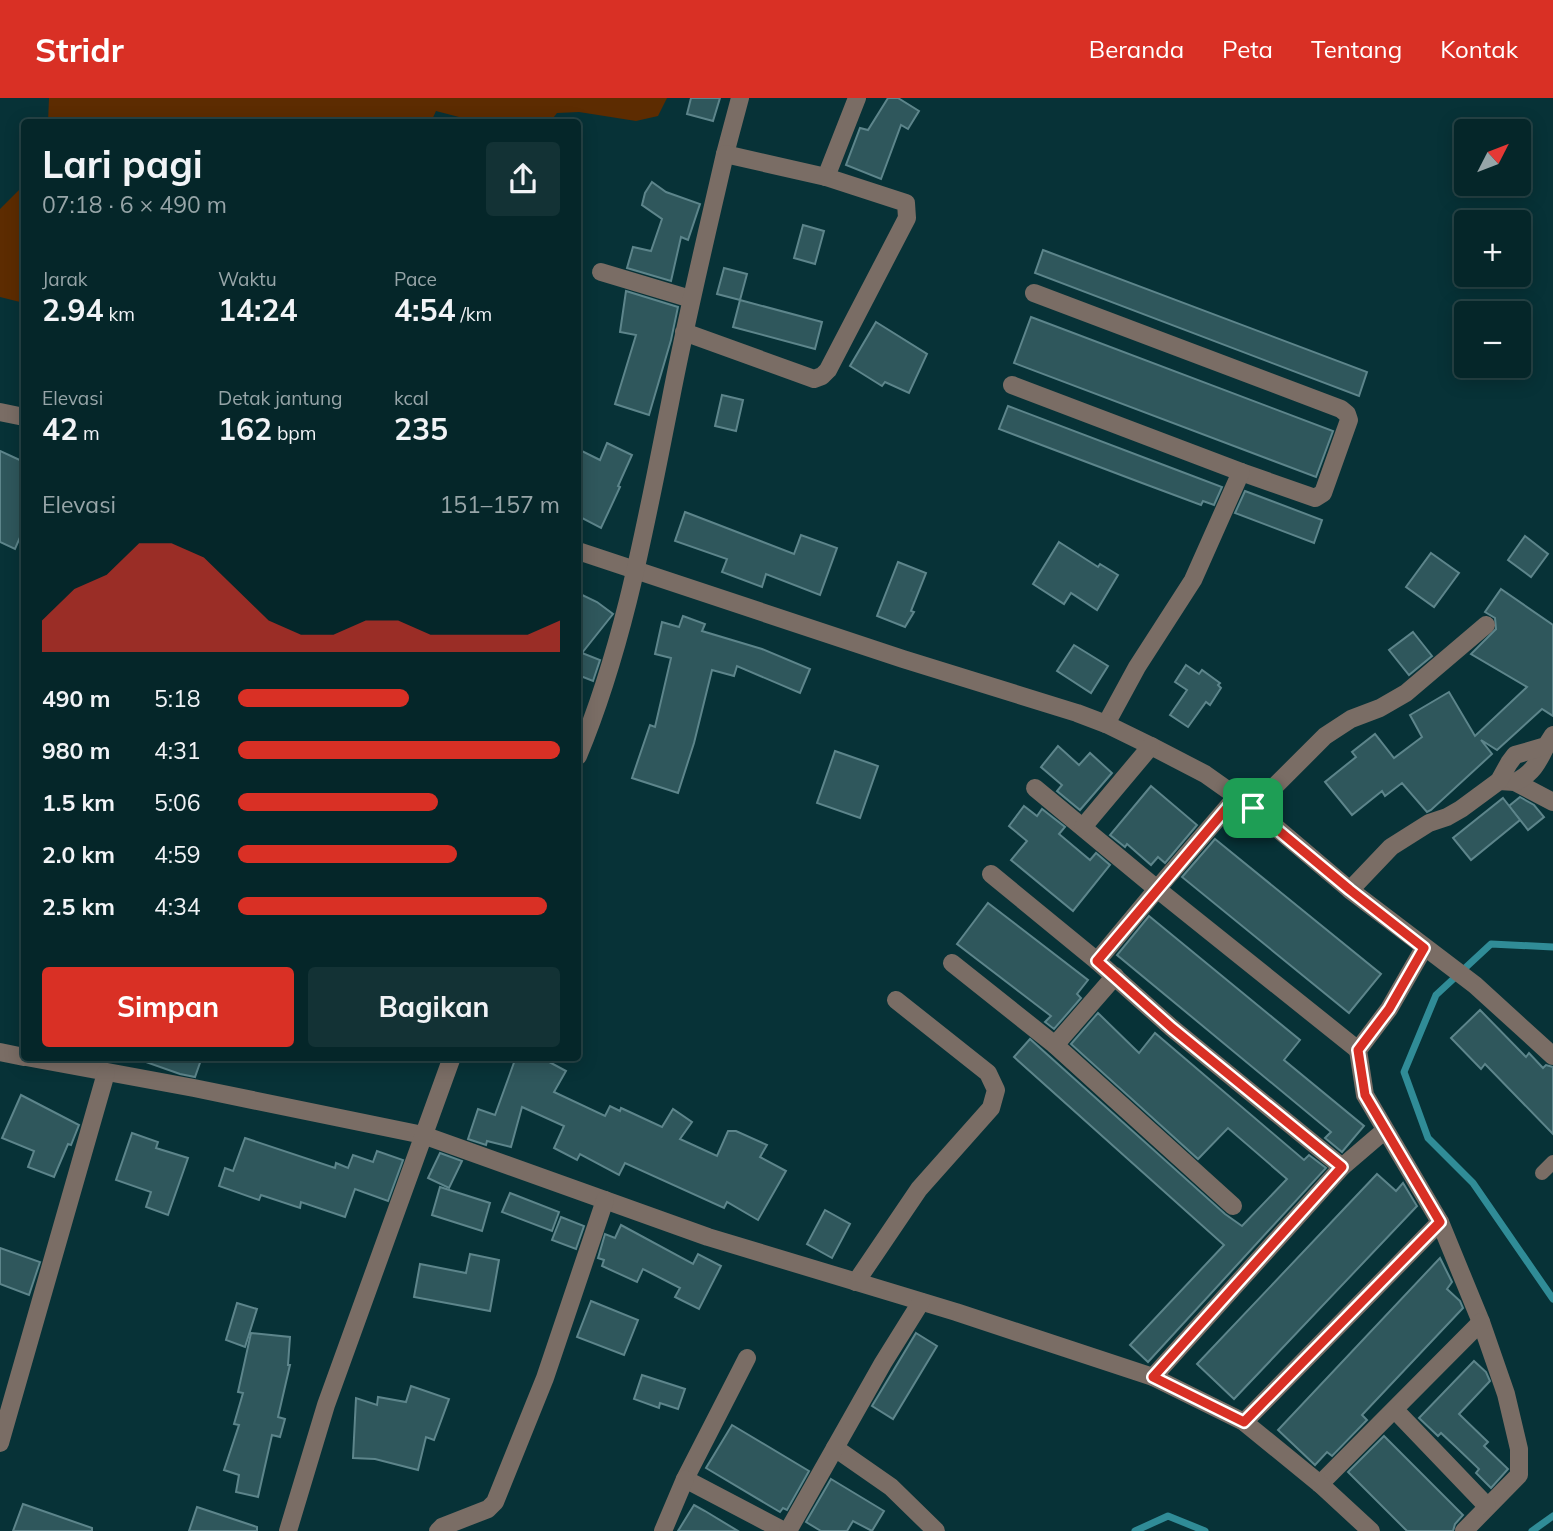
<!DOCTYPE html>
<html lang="id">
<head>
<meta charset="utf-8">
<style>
	:root { --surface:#052629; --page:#133235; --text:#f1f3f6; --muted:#97a5a8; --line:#264346; --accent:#d93025 }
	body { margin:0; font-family:Mulish,sans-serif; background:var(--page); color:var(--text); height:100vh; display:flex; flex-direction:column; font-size:26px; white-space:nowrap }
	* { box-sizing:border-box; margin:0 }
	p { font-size:23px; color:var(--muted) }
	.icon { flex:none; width:38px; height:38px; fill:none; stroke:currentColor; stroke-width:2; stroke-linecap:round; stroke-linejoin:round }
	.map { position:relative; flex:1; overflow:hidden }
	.drawer { position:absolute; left:21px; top:21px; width:560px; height:942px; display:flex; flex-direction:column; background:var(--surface); border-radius:7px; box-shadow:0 4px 18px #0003,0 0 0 2px var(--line) }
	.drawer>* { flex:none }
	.needle { width:46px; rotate:48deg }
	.tools { position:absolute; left:1454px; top:21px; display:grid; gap:14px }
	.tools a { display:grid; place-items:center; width:77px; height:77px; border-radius:7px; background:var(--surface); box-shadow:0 4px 18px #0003,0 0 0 2px var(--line); font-size:35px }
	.pin { position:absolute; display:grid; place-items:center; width:60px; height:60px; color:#fff; margin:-30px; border-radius:14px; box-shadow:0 4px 10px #0006 }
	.round { display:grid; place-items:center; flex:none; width:74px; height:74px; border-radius:7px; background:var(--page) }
	.summary { display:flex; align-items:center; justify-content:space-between; height:119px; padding:0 21px }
	h1 { font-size:38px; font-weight:700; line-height:52px }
	.metrics { display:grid; grid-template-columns:repeat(3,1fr); gap:10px; height:119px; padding:7px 21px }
	.metrics div { display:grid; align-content:center }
	.metrics b { font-size:30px; font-weight:700 }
	.metrics small { font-size:19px; font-weight:400 }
	.metrics p { font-size:19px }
	.chart { height:196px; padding:14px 21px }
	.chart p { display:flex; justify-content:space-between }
	.chart svg { width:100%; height:126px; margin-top:7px; fill:var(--accent); opacity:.7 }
	.action { display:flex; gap:14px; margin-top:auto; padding:14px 21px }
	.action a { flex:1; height:80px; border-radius:7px; background:var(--accent); color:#fff; font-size:28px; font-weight:700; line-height:80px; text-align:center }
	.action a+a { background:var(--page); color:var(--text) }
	ul { padding:0 21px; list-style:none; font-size:23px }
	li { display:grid; grid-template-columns:112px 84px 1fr; align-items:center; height:52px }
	li i { height:18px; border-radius:9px; background:var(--accent) }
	header { display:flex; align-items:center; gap:42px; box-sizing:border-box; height:98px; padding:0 35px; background:var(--accent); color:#fff }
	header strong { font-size:33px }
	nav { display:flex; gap:38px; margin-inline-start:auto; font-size:24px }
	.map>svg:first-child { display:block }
	.green { fill:#5d2c01 }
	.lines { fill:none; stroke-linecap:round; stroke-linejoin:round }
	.stream { stroke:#308c97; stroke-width:7 }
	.building { fill:#2f575c; stroke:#5d858b; stroke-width:2 }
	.service { stroke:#7a6d65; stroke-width:14 }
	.minor { stroke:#7a6d65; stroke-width:18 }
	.route-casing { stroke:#fff; stroke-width:14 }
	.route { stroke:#d93025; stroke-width:9 }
</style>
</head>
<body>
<header>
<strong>Stridr</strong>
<nav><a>Beranda</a><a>Peta</a><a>Tentang</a><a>Kontak</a></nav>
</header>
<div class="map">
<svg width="1553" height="1433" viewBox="0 0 1553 1433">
	<rect width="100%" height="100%" fill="#073237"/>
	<!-- green -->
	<g class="green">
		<path d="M 49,0 L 667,0 L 658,18 L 636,23 L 579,14 L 557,15 L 550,24 L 478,24 L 436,13 L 431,24 L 48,24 Z"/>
		<path d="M 24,87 L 24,205 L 0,199 L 0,111 Z"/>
	</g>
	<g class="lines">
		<!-- stream -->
		<g class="stream">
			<path d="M 1553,849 L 1491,846 L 1436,897 L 1404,974 L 1428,1040 L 1473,1085 L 1553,1201"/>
			<path d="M 1135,1433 L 1168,1418 L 1205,1433"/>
			<path d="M 1532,1433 L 1553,1418"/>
		</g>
	</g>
	<!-- building -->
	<g class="building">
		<path d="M 691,0 L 720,0 L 713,23 L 687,16 Z"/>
		<path d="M 888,0 L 898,0 L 919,13 L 908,31 L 901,27 L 881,81 L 846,67 L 860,30 L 868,32 Z"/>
		<path d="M 652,84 L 666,94 L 700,106 L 688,142 L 681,139 L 671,183 L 627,170 L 633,149 L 651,153 L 662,121 L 642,107 L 645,95 Z"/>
		<path d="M 803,127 L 824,133 L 815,166 L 794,160 Z"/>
		<path d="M 1043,152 L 1367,274 L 1359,298 L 1035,175 Z"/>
		<path d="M 724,170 L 747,176 L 740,202 L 717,196 Z"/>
		<path d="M 626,193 L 678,209 L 671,242 L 649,317 L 615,306 L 636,237 L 620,234 Z"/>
		<path d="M 740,202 L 822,224 L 815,251 L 733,229 Z"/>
		<path d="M 1031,219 L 1333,333 L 1316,379 L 1014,265 Z"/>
		<path d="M 876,224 L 927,256 L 909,295 L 885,284 L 882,288 L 850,268 Z"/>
		<path d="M 722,297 L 743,302 L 736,333 L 715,328 Z"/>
		<path d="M 1008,308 L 1169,369 L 1222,389 L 1214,407 L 1203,403 L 1201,407 L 1142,385 L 999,331 Z"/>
		<path d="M 607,345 L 632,357 L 618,388 L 620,389 L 601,430 L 578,418 L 578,351 L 600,362 Z"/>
		<path d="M 0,353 L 24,364 L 24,430 L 15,451 L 0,444 Z"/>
		<path d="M 1245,393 L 1322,422 L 1314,445 L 1235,415 Z"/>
		<path d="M 685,414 L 794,456 L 801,437 L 837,450 L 820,497 L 766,476 L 762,489 L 722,474 L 727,461 L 675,443 Z"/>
		<path d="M 1525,438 L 1548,456 L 1531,479 L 1508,462 Z"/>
		<path d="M 1059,444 L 1098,469 L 1100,466 L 1118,477 L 1097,512 L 1071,495 L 1064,506 L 1033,486 Z"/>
		<path d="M 1431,455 L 1459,475 L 1434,509 L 1406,489 Z"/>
		<path d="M 898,464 L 926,475 L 911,513 L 914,514 L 905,529 L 877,518 Z"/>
		<path d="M 1501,491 L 1553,527 L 1553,618 L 1542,611 L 1497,652 L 1481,642 L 1492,656 L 1431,712 L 1427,714 L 1402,685 L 1385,698 L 1382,693 L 1352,717 L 1325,684 L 1356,659 L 1352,654 L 1375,636 L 1394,660 L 1422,639 L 1410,617 L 1449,594 L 1475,638 L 1527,589 L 1471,556 L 1496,531 L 1495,520 L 1485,514 Z"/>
		<path d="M 578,495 L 597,504 L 613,516 L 582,555 L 600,562 L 593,583 L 578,577 Z"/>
		<path d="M 683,518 L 705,526 L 702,533 L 762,551 L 810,571 L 800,595 L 737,568 L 734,578 L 712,572 L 694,645 L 678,695 L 632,680 L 650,627 L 655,629 L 671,560 L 655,556 L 662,524 L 679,529 Z"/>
		<path d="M 1413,534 L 1432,558 L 1409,577 L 1389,552 Z"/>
		<path d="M 1074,547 L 1108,568 L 1091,595 L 1057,573 Z"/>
		<path d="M 1186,567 L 1199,576 L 1202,572 L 1220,585 L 1218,587 L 1221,590 L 1210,607 L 1206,604 L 1188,629 L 1170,617 L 1187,592 L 1175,584 Z"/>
		<path d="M 1058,648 L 1079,667 L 1090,655 L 1112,675 L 1080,712 L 1057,693 L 1062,687 L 1041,669 Z"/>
		<path d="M 835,653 L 878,668 L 860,720 L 817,705 Z"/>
		<path d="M 1151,688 L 1197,727 L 1165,765 L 1158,759 L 1151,767 L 1127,746 L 1125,749 L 1110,737 Z"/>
		<path d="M 1520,699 L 1534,707 L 1544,719 L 1528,732 L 1509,708 Z"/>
		<path d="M 1503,700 L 1520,722 L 1471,762 L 1453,740 Z"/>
		<path d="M 1024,708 L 1037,718 L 1042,711 L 1065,729 L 1059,736 L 1090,762 L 1096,755 L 1110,767 L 1073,813 L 1011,762 L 1027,743 L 1009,728 Z"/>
		<path d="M 1215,741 L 1381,876 L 1349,915 L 1182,779 Z"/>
		<path d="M 988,805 L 1088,882 L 1077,896 L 1081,900 L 1054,931 L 1045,924 L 1051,918 L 957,846 Z"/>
		<path d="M 1149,818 L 1300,942 L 1284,962 L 1364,1028 L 1342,1054 L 1325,1040 L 1331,1034 L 1117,857 Z"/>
		<path d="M 1480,912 L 1526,959 L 1529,955 L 1543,970 L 1546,967 L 1553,969 L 1553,1036 L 1485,966 L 1481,971 L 1451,940 Z"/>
		<path d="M 1098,915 L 1139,955 L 1155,935 L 1304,1062 L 1309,1057 L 1326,1070 L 1148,1264 L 1130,1247 L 1224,1147 L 1014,959 L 1030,941 L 1225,1116 L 1242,1128 L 1287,1081 L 1228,1030 L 1198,1061 L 1071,946 Z"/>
		<path d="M 141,959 L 202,959 L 195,979 L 180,976 L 140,962 Z"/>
		<path d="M 516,959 L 540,959 L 566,973 L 554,994 L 605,1018 L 610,1008 L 620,1013 L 621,1010 L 662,1029 L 673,1011 L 692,1024 L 680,1041 L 717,1058 L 728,1033 L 736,1033 L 767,1047 L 760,1059 L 786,1073 L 758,1122 L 727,1104 L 724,1110 L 625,1065 L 619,1077 L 580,1056 L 577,1062 L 554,1050 L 564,1028 L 522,1009 L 511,1049 L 487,1043 L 486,1047 L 468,1041 L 478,1011 L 495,1017 Z"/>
		<path d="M 21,997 L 79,1027 L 71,1047 L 68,1046 L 54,1079 L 28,1069 L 34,1053 L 2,1040 Z"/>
		<path d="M 132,1035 L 158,1044 L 156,1050 L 188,1060 L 168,1117 L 146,1109 L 151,1094 L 116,1082 Z"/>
		<path d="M 245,1040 L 335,1070 L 336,1065 L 348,1070 L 353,1057 L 373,1064 L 377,1053 L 403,1062 L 388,1103 L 355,1091 L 345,1119 L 301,1104 L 300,1110 L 261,1097 L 259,1102 L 219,1088 L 225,1070 L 233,1073 Z"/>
		<path d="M 440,1055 L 462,1063 L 449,1090 L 428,1080 Z"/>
		<path d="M 1377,1076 L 1396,1093 L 1403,1085 L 1417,1108 L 1234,1301 L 1197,1266 Z"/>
		<path d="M 440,1089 L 490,1105 L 482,1133 L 432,1117 Z"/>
		<path d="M 510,1095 L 559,1114 L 552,1133 L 502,1114 Z"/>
		<path d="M 825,1112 L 850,1126 L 832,1160 L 807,1146 Z"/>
		<path d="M 561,1119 L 584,1128 L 576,1151 L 552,1142 Z"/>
		<path d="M 621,1127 L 693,1166 L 698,1156 L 721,1168 L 699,1211 L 675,1199 L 680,1190 L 643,1171 L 637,1184 L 602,1168 L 604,1162 L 598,1160 L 605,1136 L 615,1140 Z"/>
		<path d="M 0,1150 L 40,1164 L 29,1197 L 0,1186 Z"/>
		<path d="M 470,1156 L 499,1162 L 490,1213 L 414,1199 L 420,1166 L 466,1175 Z"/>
		<path d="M 1440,1160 L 1452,1184 L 1447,1191 L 1460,1203 L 1463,1210 L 1362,1317 L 1367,1322 L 1332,1358 L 1327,1354 L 1315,1367 L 1278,1332 Z"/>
		<path d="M 591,1203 L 638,1222 L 624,1257 L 577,1239 Z"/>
		<path d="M 237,1205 L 257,1211 L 245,1249 L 226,1242 Z"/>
		<path d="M 251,1235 L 290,1239 L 288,1267 L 290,1267 L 278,1319 L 285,1321 L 280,1339 L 272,1337 L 258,1399 L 236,1394 L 239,1377 L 224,1372 L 239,1327 L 234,1326 L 243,1295 L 238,1294 Z"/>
		<path d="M 916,1235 L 937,1248 L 893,1321 L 872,1308 Z"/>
		<path d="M 1474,1263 L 1486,1274 L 1490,1283 L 1459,1316 L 1488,1344 L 1484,1348 L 1508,1371 L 1491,1390 L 1476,1375 L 1479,1371 L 1456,1349 L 1441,1335 L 1438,1338 L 1419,1320 Z"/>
		<path d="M 642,1277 L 685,1291 L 678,1311 L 660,1305 L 659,1310 L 634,1301 Z"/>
		<path d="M 411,1288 L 449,1301 L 434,1342 L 426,1339 L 418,1372 L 375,1361 L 353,1360 L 356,1300 L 377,1307 L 378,1299 L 406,1304 Z"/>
		<path d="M 732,1327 L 809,1373 L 787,1412 L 783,1410 L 780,1414 L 706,1370 Z"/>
		<path d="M 1384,1338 L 1463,1417 L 1455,1426 L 1453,1433 L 1407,1433 L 1348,1374 Z"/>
		<path d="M 831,1381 L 884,1413 L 872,1433 L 853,1423 L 847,1433 L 821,1433 L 806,1424 Z"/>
		<path d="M 23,1406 L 92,1430 L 92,1433 L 13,1433 Z"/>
		<path d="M 694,1407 L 705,1413 L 738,1433 L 678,1433 Z"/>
		<path d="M 197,1409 L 257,1429 L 257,1433 L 189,1433 Z"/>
	</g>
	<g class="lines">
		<!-- service -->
		<path class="service" d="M 1542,1075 L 1553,1064"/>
		<!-- minor -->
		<g class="minor">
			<path d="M 725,56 L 740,0"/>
			<path d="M 826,79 L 857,0"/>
			<path d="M 601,174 L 691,201"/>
			<path d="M 1034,195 L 1341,311 L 1347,316 L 1349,322 L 1323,395 L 1315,400 L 1241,374"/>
			<path d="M 1012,287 L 1241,374 L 1193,482 L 1137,569 L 1106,626"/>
			<path d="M 0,314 L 24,319"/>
			<path d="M 578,453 L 903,561 L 1077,615 L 1106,626 L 1151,648 L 1205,676 L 1253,710 L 1350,792 L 1475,887 L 1553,958"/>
			<path d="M 578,658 C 625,545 646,424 670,305 C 686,221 706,139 725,56 L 826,79 L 906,105 L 907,120 L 828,272 L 822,278 L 814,281 L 684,234"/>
			<path d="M 1499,683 L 1515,684 L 1553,704"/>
			<path d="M 1515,684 C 1532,676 1538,665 1546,648"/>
			<path d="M 1035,690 L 1157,791 L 1237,698"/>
			<path d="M 1253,710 L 1325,638 L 1351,621 L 1380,610 L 1406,595 L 1486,527"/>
			<path d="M 1083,729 L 1151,648"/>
			<path d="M 991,776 L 1097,863"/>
			<path d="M 1350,792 L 1391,749 L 1429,725 L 1447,719 L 1461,711 L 1499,683 L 1509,665 L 1515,657 L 1546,648 L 1553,637"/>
			<path d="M 1424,850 L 1389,911 L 1358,952 L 1365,997 L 1440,1124 L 1481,1224 L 1506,1296 L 1519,1351 L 1519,1377 L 1464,1433"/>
			<path d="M 952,865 L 1055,947"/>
			<path d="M 1115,878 L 1055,947 L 1233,1108"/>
			<path d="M 0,954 L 24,959"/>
			<path d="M 26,959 L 194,990 L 423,1037 L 708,1139 L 956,1214 L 1153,1279"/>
			<path d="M 1342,1069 L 1172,930 L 1097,863 L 1157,791 L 1358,952"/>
			<path d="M 856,1184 L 919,1091 L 991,1010 L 996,992 L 988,975 L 896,902"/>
			<path d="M 747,1260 L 685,1381 L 784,1433"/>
			<path d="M 1395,1312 L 1487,1408"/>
			<path d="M 1244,1324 L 1440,1124"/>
			<path d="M 0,1345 L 106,975"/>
			<path d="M 835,1350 L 891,1389 L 936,1433"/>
			<path d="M 1320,1386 L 1481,1224"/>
			<path d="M 288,1433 L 326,1307 L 452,959"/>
			<path d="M 438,1433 L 442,1429 L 488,1411 L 495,1404 L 545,1280 L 605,1102"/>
			<path d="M 663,1433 L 685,1381"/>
			<path d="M 788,1433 L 883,1265 L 921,1204"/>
			<path d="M 1371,1433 L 1320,1386 L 1244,1324 L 1153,1279 L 1342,1069 L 1384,1033"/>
		</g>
	</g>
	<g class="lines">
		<defs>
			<path id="route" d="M 1237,698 L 1350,792 L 1424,850 L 1389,911 L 1358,952 L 1365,997 L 1440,1124 L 1244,1324 L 1153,1279 L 1342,1069 L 1172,930 L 1097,863 Z"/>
		</defs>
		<!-- route casing -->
		<use href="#route" class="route-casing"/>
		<!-- route -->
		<use href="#route" class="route"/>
	</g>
</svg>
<div class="tools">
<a><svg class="needle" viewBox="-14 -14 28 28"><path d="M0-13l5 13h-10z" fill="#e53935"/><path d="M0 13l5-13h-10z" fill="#97a5a8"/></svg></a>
<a>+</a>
<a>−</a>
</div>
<div class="pin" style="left:1253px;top:710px;background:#1e9e55"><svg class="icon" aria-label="arrive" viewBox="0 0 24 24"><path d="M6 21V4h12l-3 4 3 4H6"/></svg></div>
<section class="drawer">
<div class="summary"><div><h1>Lari pagi</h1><p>07:18 · 6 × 490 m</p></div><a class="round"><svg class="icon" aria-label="share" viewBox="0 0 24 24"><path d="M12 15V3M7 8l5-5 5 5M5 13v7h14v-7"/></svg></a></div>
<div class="metrics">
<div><p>Jarak</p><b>2.94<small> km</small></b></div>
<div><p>Waktu</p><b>14:24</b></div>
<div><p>Pace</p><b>4:54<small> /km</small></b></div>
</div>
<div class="metrics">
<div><p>Elevasi</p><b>42<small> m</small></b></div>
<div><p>Detak jantung</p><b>162<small> bpm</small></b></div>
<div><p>kcal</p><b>235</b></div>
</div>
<div class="chart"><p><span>Elevasi</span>151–157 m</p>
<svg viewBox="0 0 160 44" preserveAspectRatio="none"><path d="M0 44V33L10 22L20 17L30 6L40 6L50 11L60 22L70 33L80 38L90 38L100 33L110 33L120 38L130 38L140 38L150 38L160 33V44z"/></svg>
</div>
<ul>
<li><b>490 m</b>5:18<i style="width:53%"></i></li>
<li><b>980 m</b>4:31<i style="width:100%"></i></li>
<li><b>1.5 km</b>5:06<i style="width:62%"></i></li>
<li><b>2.0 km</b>4:59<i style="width:68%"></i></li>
<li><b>2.5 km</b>4:34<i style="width:96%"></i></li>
</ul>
<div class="action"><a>Simpan</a><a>Bagikan</a></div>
</section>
</div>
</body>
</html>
